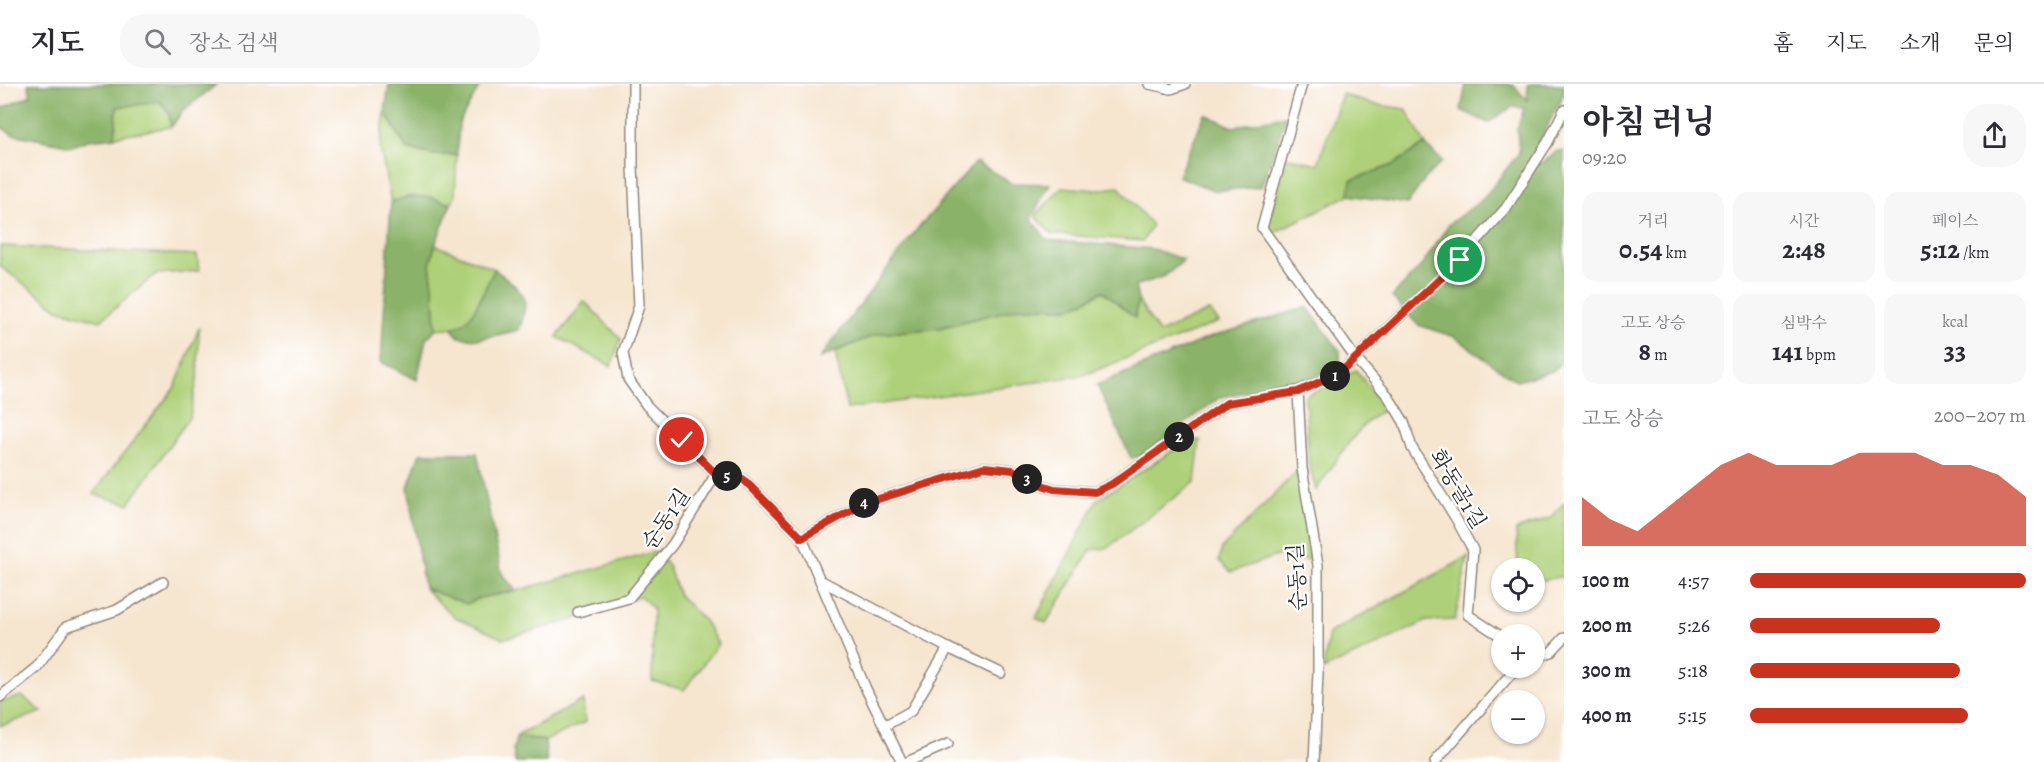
<!DOCTYPE html>
<html lang="ko">
<head>
<meta charset="utf-8">
<style>
	:root { --surface:#fff; --page:#f7f7f7; --text:#2b2b33; --muted:#7c7c81; --line:#e1e1e2; --accent:#c8321e }
	body { margin:0; font-family:Alegreya,"Noto Serif KR",serif; background:var(--page); color:var(--text); height:100vh; display:flex; flex-direction:column; font-size:22px; white-space:nowrap }
	* { box-sizing:border-box; margin:0 }
	p { font-size:20px; color:var(--muted) }
	.icon { flex:none; width:33px; height:33px; fill:none; stroke:currentColor; stroke-width:2; stroke-linecap:round; stroke-linejoin:round }
	.map { position:relative; flex:1; overflow:hidden }
	.sheet { display:flex; flex-direction:column; background:var(--surface); width:480px }
	.sheet>* { flex:none }
	.fabs { position:absolute; left:1491px; top:474px; display:grid; gap:12px }
	.fabs a { display:grid; place-items:center; width:54px; height:54px; border-radius:50%; background:var(--surface); box-shadow:0 2px 4px #0004; font-size:30px }
	.pin { position:absolute; display:grid; place-items:center; width:51px; height:51px; color:#fff; margin:-26px; border:3px solid #fff; border-radius:50%; box-shadow:0 2px 6px #0007 }
	.km { position:absolute; width:30px; height:30px; margin:-15px; border-radius:50%; background:#222; color:#fff; font-size:16px; line-height:30px; text-align:center }
	.round { display:grid; place-items:center; flex:none; width:63px; height:63px; border-radius:24px; background:var(--page) }
	.summary { display:flex; align-items:center; justify-content:space-between; height:102px; padding:0 18px }
	h1 { font-size:33px; font-weight:700; line-height:45px }
	.figures { display:grid; grid-template-columns:repeat(3,1fr); gap:9px; height:102px; padding:6px 18px }
	.figures div { display:grid; align-content:center; border-radius:15px; background:var(--page); text-align:center }
	.figures b { font-size:26px; font-weight:700 }
	.figures small { font-size:16px; font-weight:400 }
	.figures p { font-size:16px }
	.chart { height:168px; padding:12px 18px }
	.chart p { display:flex; justify-content:space-between }
	.chart svg { width:100%; height:108px; margin-top:6px; fill:var(--accent); opacity:.7 }
	ul { padding:0 18px; list-style:none; font-size:20px }
	li { display:grid; grid-template-columns:96px 72px 1fr; align-items:center; height:45px }
	li i { height:15px; border-radius:8px; background:var(--accent) }
	header { display:flex; align-items:center; gap:36px; box-sizing:border-box; height:84px; padding:0 30px; background:var(--surface); border-bottom:2px solid var(--line) }
	header strong { font-size:28px }
	nav { display:flex; gap:33px; margin-inline-start:auto; font-size:21px }
	.search { width:420px; height:54px; background:var(--page); display:flex; align-items:center; gap:15px; box-sizing:border-box; padding:0 21px; border-radius:24px; color:var(--muted); font-size:22px }
	main { display:flex; flex:1; min-height:0 }
	.map>svg:first-child { display:block }
	.green { fill:#aed078; stroke:#6c7e52; stroke-width:1.5 }
	.forest { fill:#8ab268; stroke:#5a6e4a; stroke-width:1.5 }
	.lines { fill:none; stroke-linecap:round; stroke-linejoin:round }
	.street-casing { stroke:#90887d; stroke-width:12 }
	.street { stroke:#fff; stroke-width:9 }
	.route-casing { stroke:#fff; stroke-width:12 }
	.route { stroke:#c8321e; stroke-width:8 }
	.labels { text-anchor:middle; dominant-baseline:central; stroke-width:4.5; stroke-linejoin:round; paint-order:stroke }
	.street-label { font-size:21px; fill:#2b2b2b; stroke:#fff }
</style>
</head>
<body>
<header>
<strong>지도</strong>
<div class="search"><svg class="icon" aria-label="search" viewBox="0 0 24 24"><circle cx="10" cy="10" r="6"/><path d="M15 15l6 6"/></svg>장소 검색</div>
<nav><a>홈</a><a>지도</a><a>소개</a><a>문의</a></nav>
</header>
<main>
<div class="map">
<svg width="1564" height="678" viewBox="0 0 1564 678">
	<rect width="100%" height="100%" fill="#fff"/>
	<filter id="ink" filterUnits="userSpaceOnUse"><feTurbulence type="fractalNoise" baseFrequency=".0167" numOctaves="2"/><feDisplacementMap in="SourceGraphic" scale="12" xChannelSelector="R" yChannelSelector="G"/><feConvolveMatrix kernelMatrix="1 2 1 2 8 2 1 2 1" color-interpolation-filters="sRGB"/></filter>
	<filter id="wash" filterUnits="userSpaceOnUse"><feTurbulence type="fractalNoise" baseFrequency=".008" numOctaves="4" result="noise"/><feDisplacementMap in="SourceGraphic" scale="24" xChannelSelector="R" yChannelSelector="G"/><feGaussianBlur stdDeviation="1.35" result="paint"/><feColorMatrix in="noise" values="0 0 0 0 0 0 0 0 0 0 0 0 0 0 0 0 0 1.4 0 .05"/><feComposite in="paint" operator="in"/></filter>
	<g filter="url(#wash)">
		<rect width="100%" height="100%" fill="#f6e5cf"/>
		<!-- green -->
		<g class="green">
			<path d="M 1342,10 L 1371,20 L 1406,25 L 1425,60 L 1393,81 L 1351,96 L 1349,111 L 1273,149 L 1267,144 L 1287,73 L 1318,80 Z"/>
			<path d="M 162,18 L 169,30 L 171,43 L 115,52 L 117,23 Z"/>
			<path d="M 385,28 L 407,65 L 434,71 L 457,71 L 455,111 L 451,120 C 429,113 413,111 391,118 L 380,64 Z"/>
			<path d="M 1062,103 L 1096,106 L 1119,103 L 1152,141 L 1143,157 L 1052,150 L 1035,132 Z"/>
			<path d="M 435,161 L 495,185 L 470,234 L 459,243 L 436,245 L 434,210 L 430,180 Z"/>
			<path d="M 0,162 L 197,171 L 199,187 L 156,190 L 100,237 L 58,225 L 0,182 Z"/>
			<path d="M 1103,207 L 1135,233 L 1138,216 L 1159,249 L 1209,227 L 1219,238 L 1084,291 L 847,325 L 835,268 L 877,250 L 939,244 L 1022,223 L 1071,224 Z"/>
			<path d="M 584,217 L 621,255 L 611,282 L 557,253 Z"/>
			<path d="M 199,244 L 198,292 L 190,332 L 129,420 L 93,410 L 175,303 Z"/>
			<path d="M 1356,286 L 1386,325 C 1358,337 1334,382 1316,406 L 1309,381 L 1305,312 Z"/>
			<path d="M 1200,356 L 1195,398 L 1107,464 L 1091,466 L 1046,539 L 1036,534 L 1097,416 L 1186,358 Z"/>
			<path d="M 1297,387 L 1310,476 L 1279,471 L 1231,488 L 1219,477 L 1222,464 Z"/>
			<path d="M 1564,419 L 1564,492 L 1535,498 L 1534,484 L 1518,484 L 1516,446 L 1550,434 Z"/>
			<path d="M 655,468 L 668,481 L 678,510 L 705,538 L 718,560 L 684,606 L 652,597 L 653,524 L 640,512 L 572,536 L 503,555 L 453,532 L 424,504 L 467,520 L 479,514 L 516,507 Z"/>
			<path d="M 1468,473 L 1455,536 L 1427,537 L 1323,586 L 1329,549 Z"/>
			<path d="M 22,612 L 42,628 L 0,642 L 0,618 Z"/>
			<path d="M 583,616 L 585,638 L 545,657 L 517,652 Z"/>
		</g>
		<!-- forest -->
		<g class="forest">
			<path d="M 28,0 L 217,0 L 183,27 L 171,43 L 169,30 L 161,18 L 117,23 L 115,53 L 88,56 L 72,62 L 12,50 L 0,42 L 0,25 L 31,11 Z"/>
			<path d="M 389,0 L 481,0 L 459,39 L 457,71 L 434,71 L 407,65 L 385,28 Z"/>
			<path d="M 1466,0 L 1512,0 L 1527,16 L 1528,0 L 1564,0 L 1564,9 L 1531,74 L 1541,80 L 1557,67 L 1564,67 L 1564,274 L 1553,287 L 1517,297 L 1494,282 L 1455,253 L 1418,241 L 1392,213 L 1423,180 L 1449,140 L 1483,115 L 1519,69 L 1517,45 L 1524,24 L 1512,23 L 1488,39 L 1461,26 Z"/>
			<path d="M 1205,30 L 1233,43 L 1287,31 L 1261,103 L 1215,107 L 1178,92 Z"/>
			<path d="M 1425,60 L 1442,77 L 1425,95 L 1407,120 L 1349,111 L 1351,96 L 1393,81 Z"/>
			<path d="M 976,78 L 1011,99 L 1050,100 L 1031,134 L 1047,156 L 1153,165 L 1184,176 L 1165,192 L 1135,202 L 1138,216 L 1135,234 L 1103,207 L 1071,224 L 1022,223 L 939,244 L 877,250 L 820,274 L 914,149 Z"/>
			<path d="M 407,113 L 430,113 L 451,120 L 435,161 L 430,180 L 434,210 L 436,245 L 426,255 L 417,296 L 381,278 L 391,118 Z"/>
			<path d="M 495,185 C 521,208 533,209 519,246 L 479,255 L 459,253 L 451,244 C 475,242 483,204 495,185 Z"/>
			<path d="M 1307,223 L 1340,267 L 1340,280 L 1315,293 L 1221,313 L 1141,372 L 1131,374 L 1097,301 L 1208,254 Z"/>
			<path d="M 420,369 L 477,369 L 502,490 L 516,507 L 479,514 L 467,520 L 424,504 L 408,403 Z"/>
			<path d="M 517,652 L 545,657 L 547,678 L 515,678 L 513,665 Z"/>
		</g>
	</g>
	<g filter="url(#ink)">
		<g class="lines">
			<defs>
				<g id="street">
					<path d="M 633,0 L 633,82 L 639,222 L 623,269 L 628,295 L 647,322 L 716,390"/>
					<path d="M 1149,0 L 1171,5 L 1185,0"/>
					<path d="M 1302,0 L 1262,144 L 1356,275 L 1388,312 L 1404,338 L 1412,364 L 1455,433 L 1473,466 L 1468,531 L 1502,553"/>
					<path d="M 1298,307 L 1302,384 L 1318,481 L 1318,589 L 1314,678"/>
					<path d="M 802,454 L 865,419 L 984,383 L 1013,386 L 1030,397 L 1054,405 L 1095,408 L 1112,400 L 1227,319 L 1298,307 L 1340,289 L 1460,176 L 1506,124 L 1548,58 L 1564,26"/>
					<path d="M 820,496 L 948,564 L 1001,589"/>
					<path d="M 578,528 L 629,514 L 673,460 L 716,390 L 743,395 L 802,454 L 866,605 L 902,678"/>
					<path d="M 1534,575 L 1551,568 L 1564,554"/>
					<path d="M 0,613 L 37,583 L 66,543 L 117,526 L 163,498"/>
					<path d="M 884,642 L 911,627 L 948,564"/>
					<path d="M 907,678 L 948,660"/>
					<path d="M 1435,678 L 1516,584"/>
				</g>
			</defs>
			<!-- street casing -->
			<use href="#street" class="street-casing"/>
			<!-- street -->
			<use href="#street" class="street"/>
		</g>
	</g>
	<g class="lines" filter="url(#ink)">
		<defs>
			<path id="route" d="M 682,356 L 716,390 L 743,395 L 802,454 L 865,419 L 984,383 L 1013,386 L 1030,397 L 1054,405 L 1095,408 L 1112,400 L 1227,319 L 1298,308 L 1340,289 L 1460,176"/>
		</defs>
		<!-- route casing -->
		<use href="#route" class="route-casing"/>
		<!-- route -->
		<use href="#route" class="route"/>
	</g>
	<g class="labels">
		<!-- street labels -->
		<g class="street-label">
			<text transform="translate(1458 405) rotate(59)">화동골1길</text>
			<text transform="translate(666 435) rotate(-56)">순동1길</text>
			<text transform="translate(1297 493) rotate(-93)">순동1길</text>
		</g>
	</g>
</svg>
<div class="fabs">
<a><svg class="icon" aria-label="locate" viewBox="0 0 24 24"><circle cx="12" cy="12" r="6"/><path d="M12 2v4M12 18v4M2 12h4M18 12h4"/></svg></a>
<a>+</a>
<a>−</a>
</div>
<div class="pin" style="left:1460px;top:176px;background:#1e9e55"><svg class="icon" aria-label="arrive" viewBox="0 0 24 24"><path d="M6 21V4h12l-3 4 3 4H6"/></svg></div>
<div class="pin" style="left:682px;top:356px;background:#d93025"><svg class="icon" aria-label="check" viewBox="0 0 24 24"><path d="M5 12l5 5 9-10"/></svg></div>
<b class="km" style="left:1335px;top:292px">1</b>
<b class="km" style="left:1179px;top:353px">2</b>
<b class="km" style="left:1027px;top:395px">3</b>
<b class="km" style="left:864px;top:419px">4</b>
<b class="km" style="left:727px;top:392px">5</b>
</div>
<section class="sheet">
<div class="summary"><div><h1>아침 러닝</h1><p>09:20</p></div><a class="round"><svg class="icon" aria-label="share" viewBox="0 0 24 24"><path d="M12 15V3M7 8l5-5 5 5M5 13v7h14v-7"/></svg></a></div>
<div class="figures">
<div><p>거리</p><b>0.54<small> km</small></b></div>
<div><p>시간</p><b>2:48</b></div>
<div><p>페이스</p><b>5:12<small> /km</small></b></div>
</div>
<div class="figures">
<div><p>고도 상승</p><b>8<small> m</small></b></div>
<div><p>심박수</p><b>141<small> bpm</small></b></div>
<div><p>kcal</p><b>33</b></div>
</div>
<div class="chart"><p><span>고도 상승</span>200–207 m</p>
<svg viewBox="0 0 160 44" preserveAspectRatio="none"><path d="M0 44V24L10 33L20 38L30 29L40 20L50 11L60 6L70 11L80 11L90 11L100 6L110 6L120 6L130 11L140 11L150 15L160 24V44z"/></svg>
</div>
<ul>
<li><b>100 m</b>4:57<i style="width:100%"></i></li>
<li><b>200 m</b>5:26<i style="width:69%"></i></li>
<li><b>300 m</b>5:18<i style="width:76%"></i></li>
<li><b>400 m</b>5:15<i style="width:79%"></i></li>
</ul>
</section>
</main>
</body>
</html>
